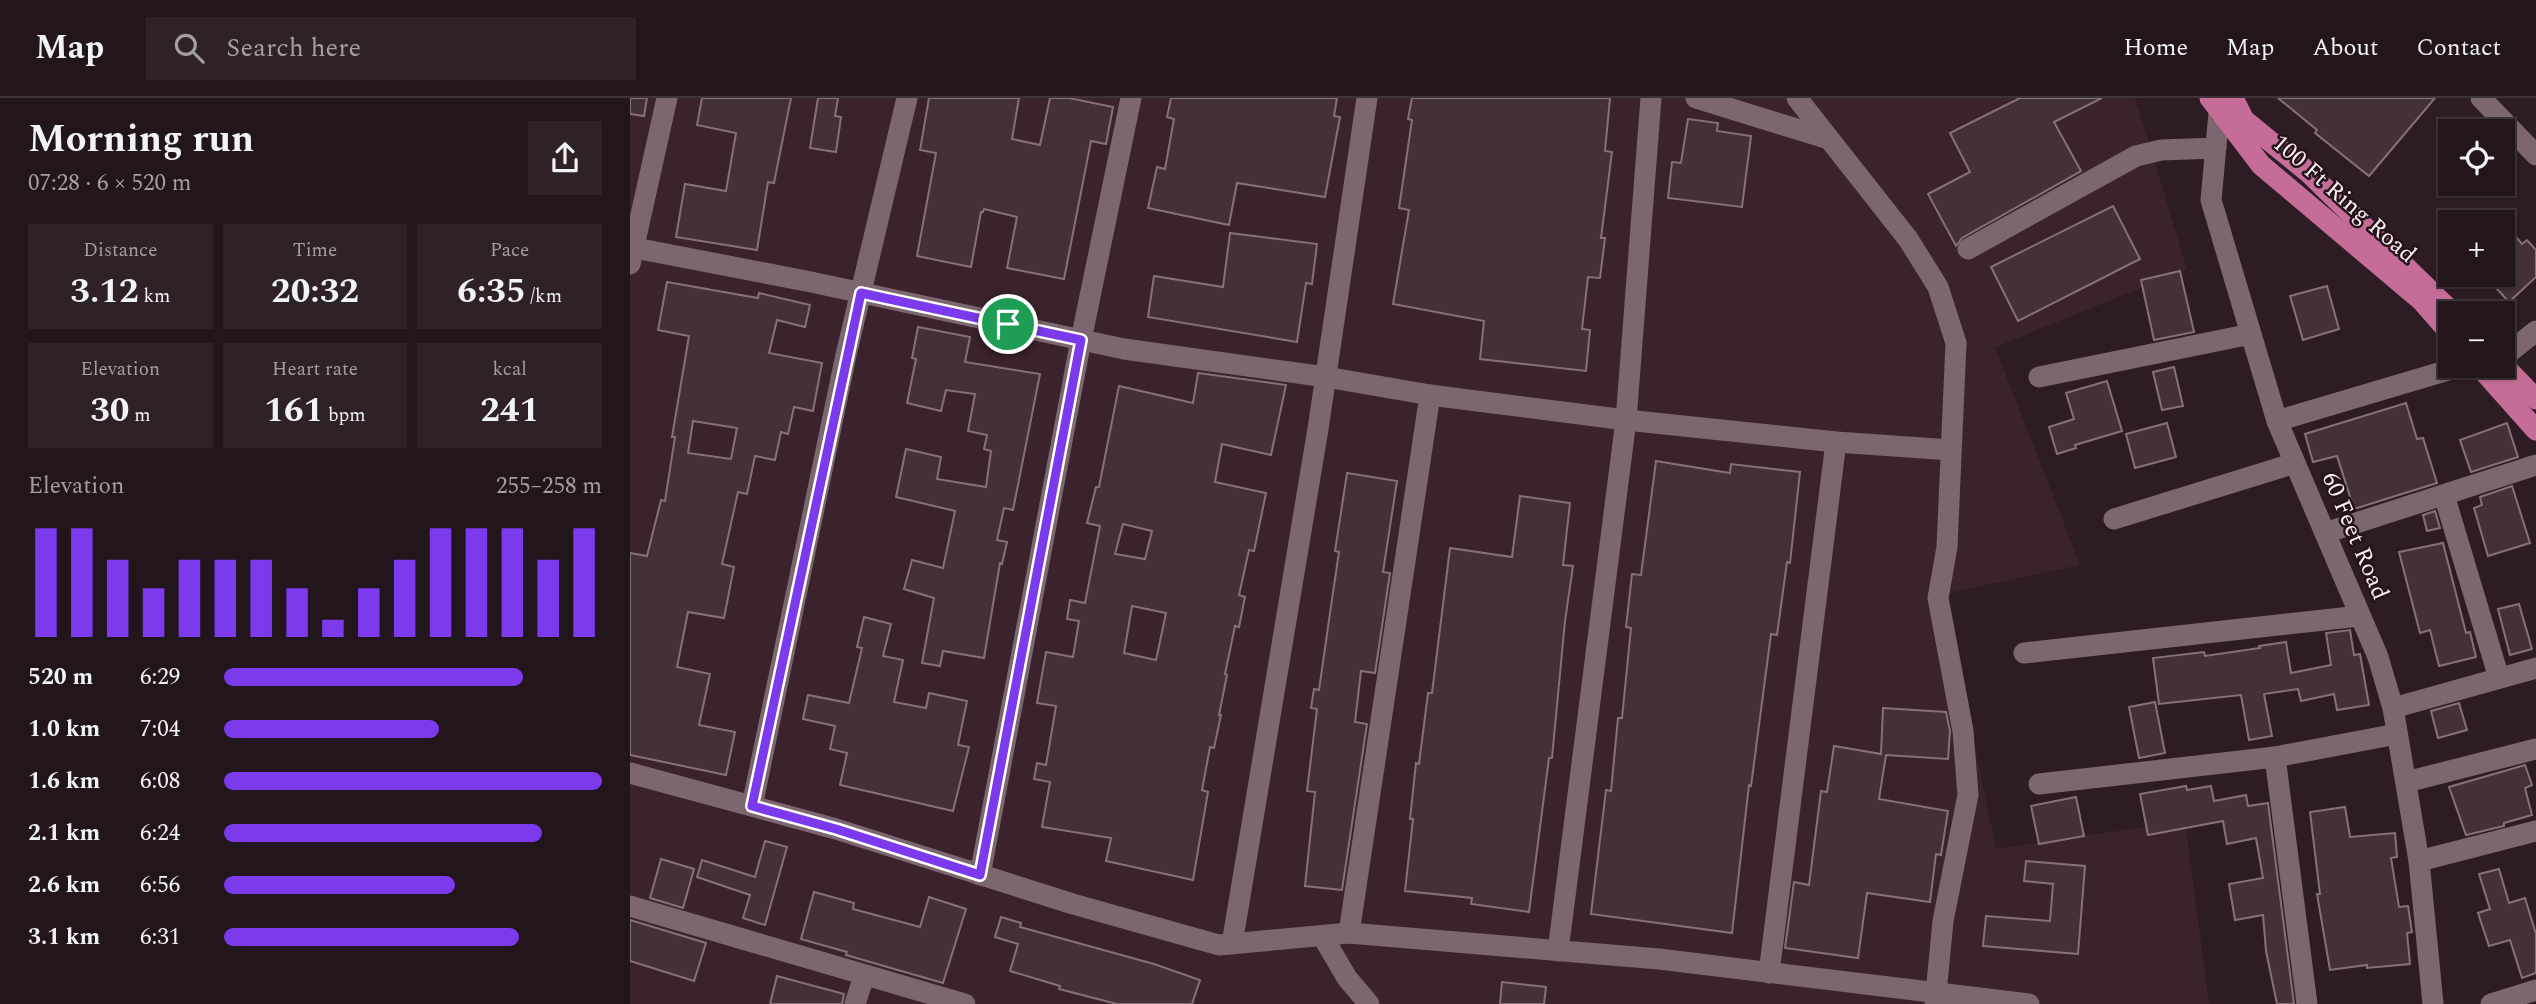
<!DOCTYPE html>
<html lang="en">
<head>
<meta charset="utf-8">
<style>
	:root { --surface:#22151b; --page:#2e2228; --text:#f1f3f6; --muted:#a29fa3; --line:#3f343a; --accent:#7c3aed }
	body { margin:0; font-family:Spectral,serif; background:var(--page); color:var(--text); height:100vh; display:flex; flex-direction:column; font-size:26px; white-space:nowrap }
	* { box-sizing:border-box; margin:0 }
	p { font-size:23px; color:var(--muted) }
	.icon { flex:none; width:38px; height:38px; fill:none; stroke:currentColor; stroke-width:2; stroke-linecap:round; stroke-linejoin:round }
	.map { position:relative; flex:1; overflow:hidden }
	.details { display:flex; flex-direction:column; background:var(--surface); width:630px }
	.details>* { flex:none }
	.buttons { position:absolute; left:1808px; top:21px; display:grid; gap:14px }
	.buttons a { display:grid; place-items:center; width:77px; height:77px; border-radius:0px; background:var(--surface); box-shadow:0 2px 5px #0004,0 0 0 2px var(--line); font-size:35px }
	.pin { position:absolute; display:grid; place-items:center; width:60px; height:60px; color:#fff; margin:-30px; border:4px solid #fff; border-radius:50%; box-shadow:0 2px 7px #0007 }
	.round { display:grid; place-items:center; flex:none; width:74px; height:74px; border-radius:0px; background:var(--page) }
	.headline { display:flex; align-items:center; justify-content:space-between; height:119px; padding:0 28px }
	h1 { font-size:38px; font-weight:700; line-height:52px }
	.stats { display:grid; grid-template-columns:repeat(3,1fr); gap:10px; height:119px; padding:7px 28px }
	.stats div { display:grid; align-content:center; border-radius:0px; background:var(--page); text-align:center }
	.stats b { font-size:35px; font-weight:700 }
	.stats small { font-size:19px; font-weight:400 }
	.stats p { font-size:19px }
	.chart { height:196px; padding:14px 28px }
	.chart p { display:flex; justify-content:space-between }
	.chart svg { width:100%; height:126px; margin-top:7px; stroke:var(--accent); stroke-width:6 }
	ul { padding:0 28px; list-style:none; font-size:23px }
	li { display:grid; grid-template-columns:112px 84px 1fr; align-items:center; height:52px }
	li i { height:18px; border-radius:9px; background:var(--accent) }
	header { display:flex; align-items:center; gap:42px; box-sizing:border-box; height:98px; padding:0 35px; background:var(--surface); border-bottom:2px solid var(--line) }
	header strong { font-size:33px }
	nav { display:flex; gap:38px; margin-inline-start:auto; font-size:24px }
	.search { width:490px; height:63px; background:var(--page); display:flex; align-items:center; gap:18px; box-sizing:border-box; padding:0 24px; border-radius:0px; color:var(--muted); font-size:26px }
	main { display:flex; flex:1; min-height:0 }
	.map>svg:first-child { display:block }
	.built { fill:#3b232e }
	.building { fill:#433038; stroke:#867079; stroke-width:2; fill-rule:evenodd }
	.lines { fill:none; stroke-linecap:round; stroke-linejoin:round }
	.minor { stroke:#7c666f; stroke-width:21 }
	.major { stroke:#c56d98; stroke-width:21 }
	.route-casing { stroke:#fff; stroke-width:14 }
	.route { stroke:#7c3aed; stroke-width:9 }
	.labels { text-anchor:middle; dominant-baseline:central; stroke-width:5; stroke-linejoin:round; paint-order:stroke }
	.street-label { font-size:24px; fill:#faedf2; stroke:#24131b }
</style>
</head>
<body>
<header>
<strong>Map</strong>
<div class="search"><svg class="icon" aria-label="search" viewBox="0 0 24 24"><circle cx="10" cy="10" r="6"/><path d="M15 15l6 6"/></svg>Search here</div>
<nav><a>Home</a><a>Map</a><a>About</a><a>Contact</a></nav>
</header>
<main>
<section class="details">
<div class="headline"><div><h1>Morning run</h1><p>07:28 · 6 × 520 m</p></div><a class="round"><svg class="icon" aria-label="share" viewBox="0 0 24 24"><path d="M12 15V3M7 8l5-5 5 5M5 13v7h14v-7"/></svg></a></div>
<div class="stats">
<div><p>Distance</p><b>3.12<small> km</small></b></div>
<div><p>Time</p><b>20:32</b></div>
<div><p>Pace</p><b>6:35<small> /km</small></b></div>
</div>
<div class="stats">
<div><p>Elevation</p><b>30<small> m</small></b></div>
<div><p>Heart rate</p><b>161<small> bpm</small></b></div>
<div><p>kcal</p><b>241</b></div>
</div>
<div class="chart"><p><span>Elevation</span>255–258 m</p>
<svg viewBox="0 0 160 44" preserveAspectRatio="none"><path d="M5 44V6M15 44V6M25 44V17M35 44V27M45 44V17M55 44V17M65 44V17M75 44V27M85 44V38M95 44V27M105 44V17M115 44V6M125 44V6M135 44V6M145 44V17M155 44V6"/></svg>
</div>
<ul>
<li><b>520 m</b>6:29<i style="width:79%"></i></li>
<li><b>1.0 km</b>7:04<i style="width:57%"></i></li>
<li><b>1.6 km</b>6:08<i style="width:100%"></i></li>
<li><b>2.1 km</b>6:24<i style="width:84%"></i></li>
<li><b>2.6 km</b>6:56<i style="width:61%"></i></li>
<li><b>3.1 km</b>6:31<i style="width:78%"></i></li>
</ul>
</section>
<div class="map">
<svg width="1906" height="906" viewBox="0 0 1906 906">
	<rect width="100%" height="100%" fill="#2e1c24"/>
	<!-- built -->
	<path class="built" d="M 0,0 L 1505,0 L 1557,171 L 1365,249 L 1450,467 L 1313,496 L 1366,751 L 1555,723 L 1579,906 L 0,906 Z"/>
	<!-- building -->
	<g class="building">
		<path d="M 0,0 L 17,0 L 14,18 L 0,16 Z"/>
		<path d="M 72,0 L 161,0 L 144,85 L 138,84 L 127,152 L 46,139 L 55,86 L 96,93 L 106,35 L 67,27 Z"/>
		<path d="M 188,0 L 208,0 L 205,18 L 211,19 L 206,54 L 180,50 Z"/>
		<path d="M 299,0 L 389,0 L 382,41 L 410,47 L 420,0 L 439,0 L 483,9 L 476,46 L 461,43 L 434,181 L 377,170 L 387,119 L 354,111 L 353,114 L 351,114 L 341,169 L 287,158 L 306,55 L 290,52 Z"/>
		<path d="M 541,0 L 707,0 L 704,18 L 710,19 L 695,99 L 607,85 L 599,127 L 518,110 L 527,69 L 535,71 L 544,21 L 537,19 Z"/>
		<path d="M 782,0 L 980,0 L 975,53 L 982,54 L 971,140 L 975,140 L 970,180 L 958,179 L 952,231 L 960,232 L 956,273 L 850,261 L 854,223 L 763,206 L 779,112 L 769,110 L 782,22 L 778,21 Z"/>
		<path d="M 1390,0 L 1472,0 L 1424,24 L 1451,73 L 1332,140 L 1326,148 L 1298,96 L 1340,74 L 1320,35 Z"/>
		<path d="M 1648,0 L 1805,0 L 1739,78 L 1685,35 L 1687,32 Z"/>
		<path d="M 1058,21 L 1088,25 L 1087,33 L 1121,38 L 1112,109 L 1038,100 L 1042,64 L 1051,65 Z"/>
		<path d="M 1483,108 L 1510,161 L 1388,223 L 1361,169 Z"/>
		<path d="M 1872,121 L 1892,146 L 1897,142 L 1906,152 L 1906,179 L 1879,204 L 1854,177 L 1872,177 Z"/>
		<path d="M 600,135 L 687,146 L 682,186 L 676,185 L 667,244 L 518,219 L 524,178 L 593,189 Z"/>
		<path d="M 1550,173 L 1564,234 L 1524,242 L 1511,182 Z"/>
		<path d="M 37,184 L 128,200 L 129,195 L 180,207 L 175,229 L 147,222 L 139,255 L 192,265 L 183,313 L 164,309 L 158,336 L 151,334 L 145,362 L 125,358 L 117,396 L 108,394 L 92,466 L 104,469 L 94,520 L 58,514 L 47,569 L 80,576 L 69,627 L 105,634 L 96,677 L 0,657 L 0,455 L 17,458 L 31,402 L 35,403 L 45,339 L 42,339 L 59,238 L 28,232 ZM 63,323 L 107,330 L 101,361 L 58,355 Z"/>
		<path d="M 1697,188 L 1709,231 L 1673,242 L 1660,198 Z"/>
		<path d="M 288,229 L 340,239 L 335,264 L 410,276 L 383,412 L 374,410 L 367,442 L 377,444 L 372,466 L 370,465 L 354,560 L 313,553 L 310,568 L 292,565 L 304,500 L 274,491 L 282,462 L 313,470 L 325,413 L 266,399 L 276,351 L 311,359 L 307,381 L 356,389 L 361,353 L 354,351 L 357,337 L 338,333 L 345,296 L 316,292 L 311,313 L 277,305 L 286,261 L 282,260 Z"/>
		<path d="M 1544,269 L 1553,308 L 1532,312 L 1523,274 Z"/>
		<path d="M 568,275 L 656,287 L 641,357 L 592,346 L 585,384 L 636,395 L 624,453 L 619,452 L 609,497 L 615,499 L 609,529 L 605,528 L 595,576 L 597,577 L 589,617 L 591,617 L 584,650 L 580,649 L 572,692 L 578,694 L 563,782 L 476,763 L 481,740 L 412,729 L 420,684 L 404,681 L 407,665 L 416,667 L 426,608 L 407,605 L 416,554 L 443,559 L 449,523 L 437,521 L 440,502 L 455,505 L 470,428 L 457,425 L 466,389 L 469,389 L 489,288 L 563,305 ZM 493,426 L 522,433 L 515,461 L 485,456 ZM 502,508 L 536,515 L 526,562 L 494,555 Z"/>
		<path d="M 1477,283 L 1492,333 L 1445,347 L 1446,350 L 1427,356 L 1419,329 L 1444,321 L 1436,295 Z"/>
		<path d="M 1776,305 L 1787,341 L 1793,340 L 1807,385 L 1724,411 L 1707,358 L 1683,364 L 1675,336 Z"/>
		<path d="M 1537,325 L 1546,359 L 1505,370 L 1496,336 Z"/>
		<path d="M 1877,325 L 1888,359 L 1841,374 L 1830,342 Z"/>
		<path d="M 1026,363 L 1100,375 L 1101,366 L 1170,374 L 1160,465 L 1157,464 L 1147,537 L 1141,536 L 1121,688 L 1119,687 L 1102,835 L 961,816 L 976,692 L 981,693 L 988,620 L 992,620 L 1001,530 L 996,529 L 1002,476 L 1011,477 Z"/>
		<path d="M 717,375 L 767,383 L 753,474 L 760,475 L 745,575 L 731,573 L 725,624 L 737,626 L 712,792 L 675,788 L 685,694 L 677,693 L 687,611 L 681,610 L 684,591 L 689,592 L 700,515 L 709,454 L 705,453 Z"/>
		<path d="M 1882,388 L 1900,445 L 1858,458 L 1844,410 L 1852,407 L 1850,399 Z"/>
		<path d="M 890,398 L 940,405 L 933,467 L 943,468 L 935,523 L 922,660 L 919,660 L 899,814 L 841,806 L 842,800 L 775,793 L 783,721 L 780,721 L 786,665 L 789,666 L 798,595 L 802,595 L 820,450 L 882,459 Z"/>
		<path d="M 1805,413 L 1810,430 L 1797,433 L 1793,417 Z"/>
		<path d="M 1813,445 L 1836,535 L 1840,534 L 1846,559 L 1809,568 L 1800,532 L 1790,535 L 1769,454 Z"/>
		<path d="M 1889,506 L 1902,551 L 1880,557 L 1868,511 Z"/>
		<path d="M 234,519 L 261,526 L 253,558 L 273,562 L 264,604 L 296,610 L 299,595 L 337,603 L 328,647 L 339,649 L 323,713 L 210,687 L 217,655 L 200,651 L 205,628 L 173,621 L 178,597 L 219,605 L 232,550 L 227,549 Z"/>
		<path d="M 1720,532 L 1724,557 L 1730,556 L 1739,607 L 1707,612 L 1704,596 L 1671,603 L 1668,591 L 1634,596 L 1642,638 L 1619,642 L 1611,597 L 1529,606 L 1523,560 L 1574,554 L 1575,558 L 1630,550 L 1629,548 L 1656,544 L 1661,575 L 1701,567 L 1696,535 Z"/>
		<path d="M 1525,604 L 1535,655 L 1509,660 L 1499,609 Z"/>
		<path d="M 1829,605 L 1837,632 L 1808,640 L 1801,613 Z"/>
		<path d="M 1253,610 L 1316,614 L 1320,633 L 1318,661 L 1256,657 L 1249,701 L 1318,713 L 1311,757 L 1306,756 L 1300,804 L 1237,795 L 1228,860 L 1155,850 L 1164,784 L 1179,787 L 1191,693 L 1197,694 L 1204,648 L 1251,656 Z"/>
		<path d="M 1895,667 L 1902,687 L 1895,690 L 1902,717 L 1874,725 L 1874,728 L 1836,737 L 1819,689 Z"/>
		<path d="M 1556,688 L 1557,692 L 1581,688 L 1584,703 L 1616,697 L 1618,708 L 1638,705 L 1664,906 L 1647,906 L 1636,853 L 1633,817 L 1605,822 L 1599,786 L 1633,780 L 1626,740 L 1597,746 L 1593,723 L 1518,737 L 1510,696 Z"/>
		<path d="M 1446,699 L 1454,738 L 1409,746 L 1401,708 Z"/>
		<path d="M 1715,709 L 1720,739 L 1765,735 L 1767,759 L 1761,760 L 1769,809 L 1778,808 L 1782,834 L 1777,835 L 1780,866 L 1737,870 L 1737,867 L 1700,872 L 1687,796 L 1690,796 L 1680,714 Z"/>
		<path d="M 135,743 L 157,749 L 135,827 L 113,820 L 120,797 L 67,779 L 72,762 L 125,779 Z"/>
		<path d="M 31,761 L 64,771 L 53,810 L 20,800 Z"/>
		<path d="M 1396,763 L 1455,768 L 1448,856 L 1353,848 L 1356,818 L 1420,823 L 1423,786 L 1394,783 Z"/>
		<path d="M 1869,771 L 1879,805 L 1895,800 L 1906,836 L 1906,875 L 1892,880 L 1880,842 L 1859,848 L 1848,815 L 1860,811 L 1849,776 Z"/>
		<path d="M 184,794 L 224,805 L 223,811 L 290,829 L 299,799 L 336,811 L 313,885 L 216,857 L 217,854 L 171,841 Z"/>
		<path d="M 371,819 L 391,825 L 390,829 L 524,866 L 570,882 L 562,906 L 487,906 L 429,891 L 430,888 L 380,873 L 388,846 L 365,839 Z"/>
		<path d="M 0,822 L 76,845 L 64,883 L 0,863 Z"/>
		<path d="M 147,878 L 214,896 L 212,906 L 140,906 Z"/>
		<path d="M 872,884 L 916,889 L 914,906 L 870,906 Z"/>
	</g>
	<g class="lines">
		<!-- minor -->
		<g class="minor">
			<path d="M 1066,0 L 1199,41"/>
			<path d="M 1167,0 L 1278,141 L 1308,189 L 1326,245 L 1317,449 L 1308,500 L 1333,633 L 1338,697 L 1313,823 L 1305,906"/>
			<path d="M 1851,0 L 1906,57"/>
			<path d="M 1599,2 L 1589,15 L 1581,102 L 1647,323 L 1748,559 L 1763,610 L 1789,763 L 1803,906"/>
			<path d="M 0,149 L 181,184 L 494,251 L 696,279 L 800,297 L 996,322 L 1206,344 L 1321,352"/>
			<path d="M 1338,151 L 1506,58 L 1531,52 L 1586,50"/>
			<path d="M 0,166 L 37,0"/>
			<path d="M 1872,260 L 1906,233"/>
			<path d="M 1409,279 L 1621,236"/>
			<path d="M 1647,323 L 1832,268"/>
			<path d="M 1814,397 L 1869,580"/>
			<path d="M 1484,421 L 1665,365"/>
			<path d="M 1695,435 L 1906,367"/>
			<path d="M 1394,555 L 1730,518"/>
			<path d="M 1763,610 L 1906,570"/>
			<path d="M 1645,659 L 1677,906"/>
			<path d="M 0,675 L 206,731 L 443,806 L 589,847 L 719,835 L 1029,861 L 1399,906"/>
			<path d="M 1776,684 L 1906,651"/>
			<path d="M 1409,686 L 1645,659 L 1767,636"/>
			<path d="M 122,708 L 216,257 L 277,0"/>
			<path d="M 1789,763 L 1906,733"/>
			<path d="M 350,777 L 451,242 L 501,0"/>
			<path d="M 0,808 L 335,906"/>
			<path d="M 719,835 L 800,297"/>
			<path d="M 693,839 L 717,880 L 739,906"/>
			<path d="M 602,846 L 688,331 L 737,0"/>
			<path d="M 928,853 L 996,322 L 1021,0"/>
			<path d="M 1139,875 L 1206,344"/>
			<path d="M 225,906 L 234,878"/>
			<path d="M 1861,906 L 1906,892"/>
		</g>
		<!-- major -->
		<g class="major">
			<path d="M 1580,0 L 1631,67 L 1792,203 L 1820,235"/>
			<path d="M 1603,0 L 1614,22 L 1678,74 L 1823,215"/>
			<path d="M 1872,266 L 1906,301"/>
			<path d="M 1849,268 L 1906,332"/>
		</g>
	</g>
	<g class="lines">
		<defs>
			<path id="route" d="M 231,195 L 451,242 L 350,777 L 206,731 L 122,708 Z"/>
		</defs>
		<!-- route casing -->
		<use href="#route" class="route-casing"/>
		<!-- route -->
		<use href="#route" class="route"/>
	</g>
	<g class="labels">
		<!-- street labels -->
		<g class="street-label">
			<text transform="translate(1714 101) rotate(41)">100 Ft Ring Road</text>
			<text transform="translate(1725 438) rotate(67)">60 Feet Road</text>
		</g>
	</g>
</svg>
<div class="buttons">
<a><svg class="icon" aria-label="locate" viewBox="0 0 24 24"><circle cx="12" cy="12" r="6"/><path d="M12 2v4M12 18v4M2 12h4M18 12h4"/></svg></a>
<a>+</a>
<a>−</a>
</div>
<div class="pin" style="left:378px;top:226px;background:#1e9e55"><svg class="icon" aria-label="arrive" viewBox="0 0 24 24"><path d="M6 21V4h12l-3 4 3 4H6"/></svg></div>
</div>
</main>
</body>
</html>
